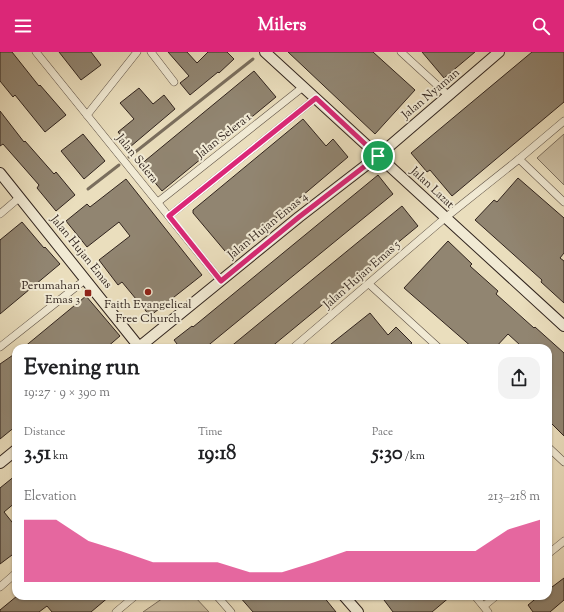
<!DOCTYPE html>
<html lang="en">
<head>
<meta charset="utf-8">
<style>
	:root { --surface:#fff; --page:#f2f2f2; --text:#202124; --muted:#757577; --accent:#db2777 }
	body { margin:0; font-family:"Sorts Mill Goudy",serif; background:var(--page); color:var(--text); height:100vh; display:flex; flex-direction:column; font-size:15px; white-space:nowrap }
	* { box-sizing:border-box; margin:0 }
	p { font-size:13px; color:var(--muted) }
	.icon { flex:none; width:22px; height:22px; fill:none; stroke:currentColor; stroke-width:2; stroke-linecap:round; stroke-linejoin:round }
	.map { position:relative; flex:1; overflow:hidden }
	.panel { position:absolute; left:12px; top:292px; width:540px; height:256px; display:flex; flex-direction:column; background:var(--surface); border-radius:12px; box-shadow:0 1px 3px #0004 }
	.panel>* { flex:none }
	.pin { position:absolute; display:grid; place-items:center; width:34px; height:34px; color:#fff; margin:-17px; border:2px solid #fff; border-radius:50%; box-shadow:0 1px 4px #0007 }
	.round { display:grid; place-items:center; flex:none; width:42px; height:42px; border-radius:12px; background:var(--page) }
	.overview { display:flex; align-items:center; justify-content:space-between; height:68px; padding:0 12px }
	h1 { font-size:22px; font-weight:700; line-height:30px }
	.metrics { display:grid; grid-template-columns:repeat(3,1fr); gap:6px; height:68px; padding:4px 12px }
	.metrics div { display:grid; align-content:center }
	.metrics b { font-size:20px; font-weight:700 }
	.metrics small { font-size:11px; font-weight:400 }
	.metrics p { font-size:11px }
	.chart { height:112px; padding:8px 12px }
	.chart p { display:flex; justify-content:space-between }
	.chart svg { width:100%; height:72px; margin-top:4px; fill:var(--accent); opacity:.7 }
	header { display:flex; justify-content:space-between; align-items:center; height:52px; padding:0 12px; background:var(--accent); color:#fff; font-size:18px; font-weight:700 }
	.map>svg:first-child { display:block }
	.green { fill:#cbbea2; stroke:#7e7160 }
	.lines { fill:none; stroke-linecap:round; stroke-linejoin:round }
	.stream { stroke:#7a6e5d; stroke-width:3 }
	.building { fill:#918571; stroke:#31241e }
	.street-casing { stroke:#5f5246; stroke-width:8 }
	.secondary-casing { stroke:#31241e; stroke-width:12 }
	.street { stroke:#f1ead4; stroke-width:7 }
	.secondary { stroke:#f1ead4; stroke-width:10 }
	.route-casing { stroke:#fff; stroke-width:8 }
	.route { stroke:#db2777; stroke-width:5 }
	.poi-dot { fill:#8f2418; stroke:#f1ead4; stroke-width:1.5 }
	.labels { text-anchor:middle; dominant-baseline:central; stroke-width:4; stroke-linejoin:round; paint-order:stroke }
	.street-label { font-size:12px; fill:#31241e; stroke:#f1ead4 }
	.poi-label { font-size:12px; fill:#31241e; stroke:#f1ead4; text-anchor:end }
</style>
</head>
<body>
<header><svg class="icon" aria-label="menu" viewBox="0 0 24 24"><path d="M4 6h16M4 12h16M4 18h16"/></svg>Milers<svg class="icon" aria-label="search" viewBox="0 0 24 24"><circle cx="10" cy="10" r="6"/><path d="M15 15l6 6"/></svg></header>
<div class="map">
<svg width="564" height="560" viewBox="0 0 564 560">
	<rect width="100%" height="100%" fill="#eadebd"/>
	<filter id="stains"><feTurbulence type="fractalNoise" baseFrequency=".005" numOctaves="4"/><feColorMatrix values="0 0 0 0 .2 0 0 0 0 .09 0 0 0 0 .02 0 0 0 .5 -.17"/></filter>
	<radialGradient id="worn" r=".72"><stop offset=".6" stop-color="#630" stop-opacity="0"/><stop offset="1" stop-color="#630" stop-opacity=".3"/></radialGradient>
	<!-- green -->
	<g class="green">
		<path d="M 564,82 L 564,133 L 537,106 Z"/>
		<path d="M 166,544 L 194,544 L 209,560 L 143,560 Z"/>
	</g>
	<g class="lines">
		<!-- stream -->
		<g class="stream">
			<path d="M 129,105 L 253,7"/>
			<path d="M 88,137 L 119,113"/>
		</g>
	</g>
	<!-- building -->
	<g class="building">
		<path d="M 0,0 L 12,0 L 39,34 L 40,33 L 66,63 L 45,80 L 15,43 L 13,45 L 0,29 Z"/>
		<path d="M 59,0 L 91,0 L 101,13 L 81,28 Z"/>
		<path d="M 168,0 L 187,0 L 197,11 L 208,0 L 227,0 L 234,7 L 219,21 L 218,20 L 190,43 L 180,31 L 189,24 Z"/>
		<path d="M 288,0 L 373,0 L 415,38 L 375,82 Z"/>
		<path d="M 422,0 L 475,0 L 444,26 Z"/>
		<path d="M 532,0 L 564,0 L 564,50 L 452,144 L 430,118 L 427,120 L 411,101 Z"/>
		<path d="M 254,19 L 276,45 L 162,139 L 140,113 Z"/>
		<path d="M 139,36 L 153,52 L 164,43 L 175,57 L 130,95 L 118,80 L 134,67 L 120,51 Z"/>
		<path d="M 0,59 L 24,90 L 25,89 L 54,122 L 56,120 L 75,143 L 56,159 L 37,136 L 39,133 L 3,92 L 0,94 Z"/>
		<path d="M 303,67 L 326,94 L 333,87 L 348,105 L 230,205 L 193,161 L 193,158 Z"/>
		<path d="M 83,82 L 105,109 L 84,127 L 61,99 Z"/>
		<path d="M 378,123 L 393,142 L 205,296 L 180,296 L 174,288 L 192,274 L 193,275 Z"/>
		<path d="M 518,126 L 564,166 L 564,201 L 560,206 L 564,209 L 564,251 L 541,230 L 542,228 L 475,168 L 494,148 L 497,150 Z"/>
		<path d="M 126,127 L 202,223 L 150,264 L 122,230 L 118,233 L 99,208 L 130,184 L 119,170 L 87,195 L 66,169 L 87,152 L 90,155 Z"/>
		<path d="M 402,154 L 418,174 L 270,296 L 229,296 Z"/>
		<path d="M 22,170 L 44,196 L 45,195 L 60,212 L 0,262 L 0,188 Z"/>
		<path d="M 448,189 L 472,212 L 470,214 L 498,239 L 496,242 L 534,276 L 535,275 L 564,301 L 564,384 L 548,368 L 548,296 L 517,296 L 520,293 L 508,282 L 495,296 L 473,296 L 404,236 Z"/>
		<path d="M 86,244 L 120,284 L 106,296 L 23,296 Z"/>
		<path d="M 370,261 L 388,283 L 396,275 L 412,291 L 406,296 L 326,296 Z"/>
		<path d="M 16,301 L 16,374 L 0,387 L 0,312 Z"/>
		<path d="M 16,423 L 16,450 L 4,460 L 16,475 L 16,500 L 0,512 L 0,436 Z"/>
		<path d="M 564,526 L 564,548 L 550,560 L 533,560 L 528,553 L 539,544 L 548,544 L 548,529 L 552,535 Z"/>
		<path d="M 17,544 L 110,544 L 91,560 L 52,560 L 47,554 L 39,560 L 0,560 L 0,558 Z"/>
		<path d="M 239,544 L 323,544 L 336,560 L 253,560 Z"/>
		<path d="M 381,544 L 451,544 L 432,560 L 393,560 Z"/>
	</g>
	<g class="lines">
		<defs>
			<g id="street">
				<path d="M 36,0 L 221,229"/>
				<path d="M 151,0 L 174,30"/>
				<path d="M 401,0 L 449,44"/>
				<path d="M 87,63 L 137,0"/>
				<path d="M 519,107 L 564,150"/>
				<path d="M 158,150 L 303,35"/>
				<path d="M 0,162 L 20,145"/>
				<path d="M 169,164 L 316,46"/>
				<path d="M 369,232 L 439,296"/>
				<path d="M 0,295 L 86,227"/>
				<path d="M 293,296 L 445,166 L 519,107 L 564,69"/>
				<path d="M 548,395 L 564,410"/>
				<path d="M 548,502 L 564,489"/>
				<path d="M 0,535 L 16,521"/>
				<path d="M 217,544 L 231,560"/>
				<path d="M 475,544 L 488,560"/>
				<path d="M 484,554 L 496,544"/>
				<path d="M 116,560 L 135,544"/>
			</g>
			<g id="secondary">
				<path d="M 265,0 L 564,274"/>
				<path d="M 0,121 L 140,296"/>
				<path d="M 138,296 L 299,165 L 378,104 L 499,0"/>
				<path d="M 0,411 L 16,398"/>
				<path d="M 344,544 L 358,560"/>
			</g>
		</defs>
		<!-- street casing -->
		<use href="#street" class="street-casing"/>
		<!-- secondary casing -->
		<use href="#secondary" class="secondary-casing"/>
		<!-- street -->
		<use href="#street" class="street"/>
		<!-- secondary -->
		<use href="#secondary" class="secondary"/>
	</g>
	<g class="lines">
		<defs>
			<path id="route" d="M 316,46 L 378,104 L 299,165 L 221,229 L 169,164 Z"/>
		</defs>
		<!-- route casing -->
		<use href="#route" class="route-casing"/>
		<!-- route -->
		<use href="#route" class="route"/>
	</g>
	<!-- markers -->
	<g class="poi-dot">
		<circle cx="148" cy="240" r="4"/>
		<rect x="84" y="237" width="8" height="8" rx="2"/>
	</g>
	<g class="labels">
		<!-- street labels -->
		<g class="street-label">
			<text transform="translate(431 42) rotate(-40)">Jalan Nyaman</text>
			<text transform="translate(224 84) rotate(-38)">Jalan Selera 1</text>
			<text transform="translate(137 107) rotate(51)">Jalan Selera</text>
			<text transform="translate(432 136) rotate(43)">Jalan Lazat</text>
			<text transform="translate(268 174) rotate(-39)">Jalan Hujan Emas 4</text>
			<text transform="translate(81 200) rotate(51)">Jalan Hujan Emas</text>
			<text transform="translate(362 223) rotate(-41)">Jalan Hujan Emas 5</text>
		</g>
		<!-- poi labels -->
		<g class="poi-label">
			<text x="80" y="234">Perumahan<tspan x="80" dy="14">Emas 3</tspan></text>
			<text x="148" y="253" text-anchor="middle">Faith Evangelical<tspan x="148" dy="14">Free Church</tspan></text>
		</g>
	</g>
	<rect width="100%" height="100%" filter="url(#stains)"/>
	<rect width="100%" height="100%" fill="url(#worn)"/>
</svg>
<div class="pin" style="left:378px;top:104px;background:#1e9e55"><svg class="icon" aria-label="arrive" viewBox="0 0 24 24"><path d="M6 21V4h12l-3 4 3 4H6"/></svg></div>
<section class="panel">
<div class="overview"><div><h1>Evening run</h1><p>19:27 · 9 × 390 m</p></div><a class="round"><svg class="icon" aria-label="share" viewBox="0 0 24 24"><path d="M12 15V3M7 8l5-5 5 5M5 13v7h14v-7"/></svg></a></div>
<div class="metrics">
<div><p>Distance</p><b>3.51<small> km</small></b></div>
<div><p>Time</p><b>19:18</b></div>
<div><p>Pace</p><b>5:30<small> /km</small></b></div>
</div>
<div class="chart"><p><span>Elevation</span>213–218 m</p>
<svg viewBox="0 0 160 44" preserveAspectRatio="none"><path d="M0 44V6L10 6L20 19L30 25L40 32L50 32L60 32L70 38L80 38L90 32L100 25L110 25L120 25L130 25L140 25L150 12L160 6V44z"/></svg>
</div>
</section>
</div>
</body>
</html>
